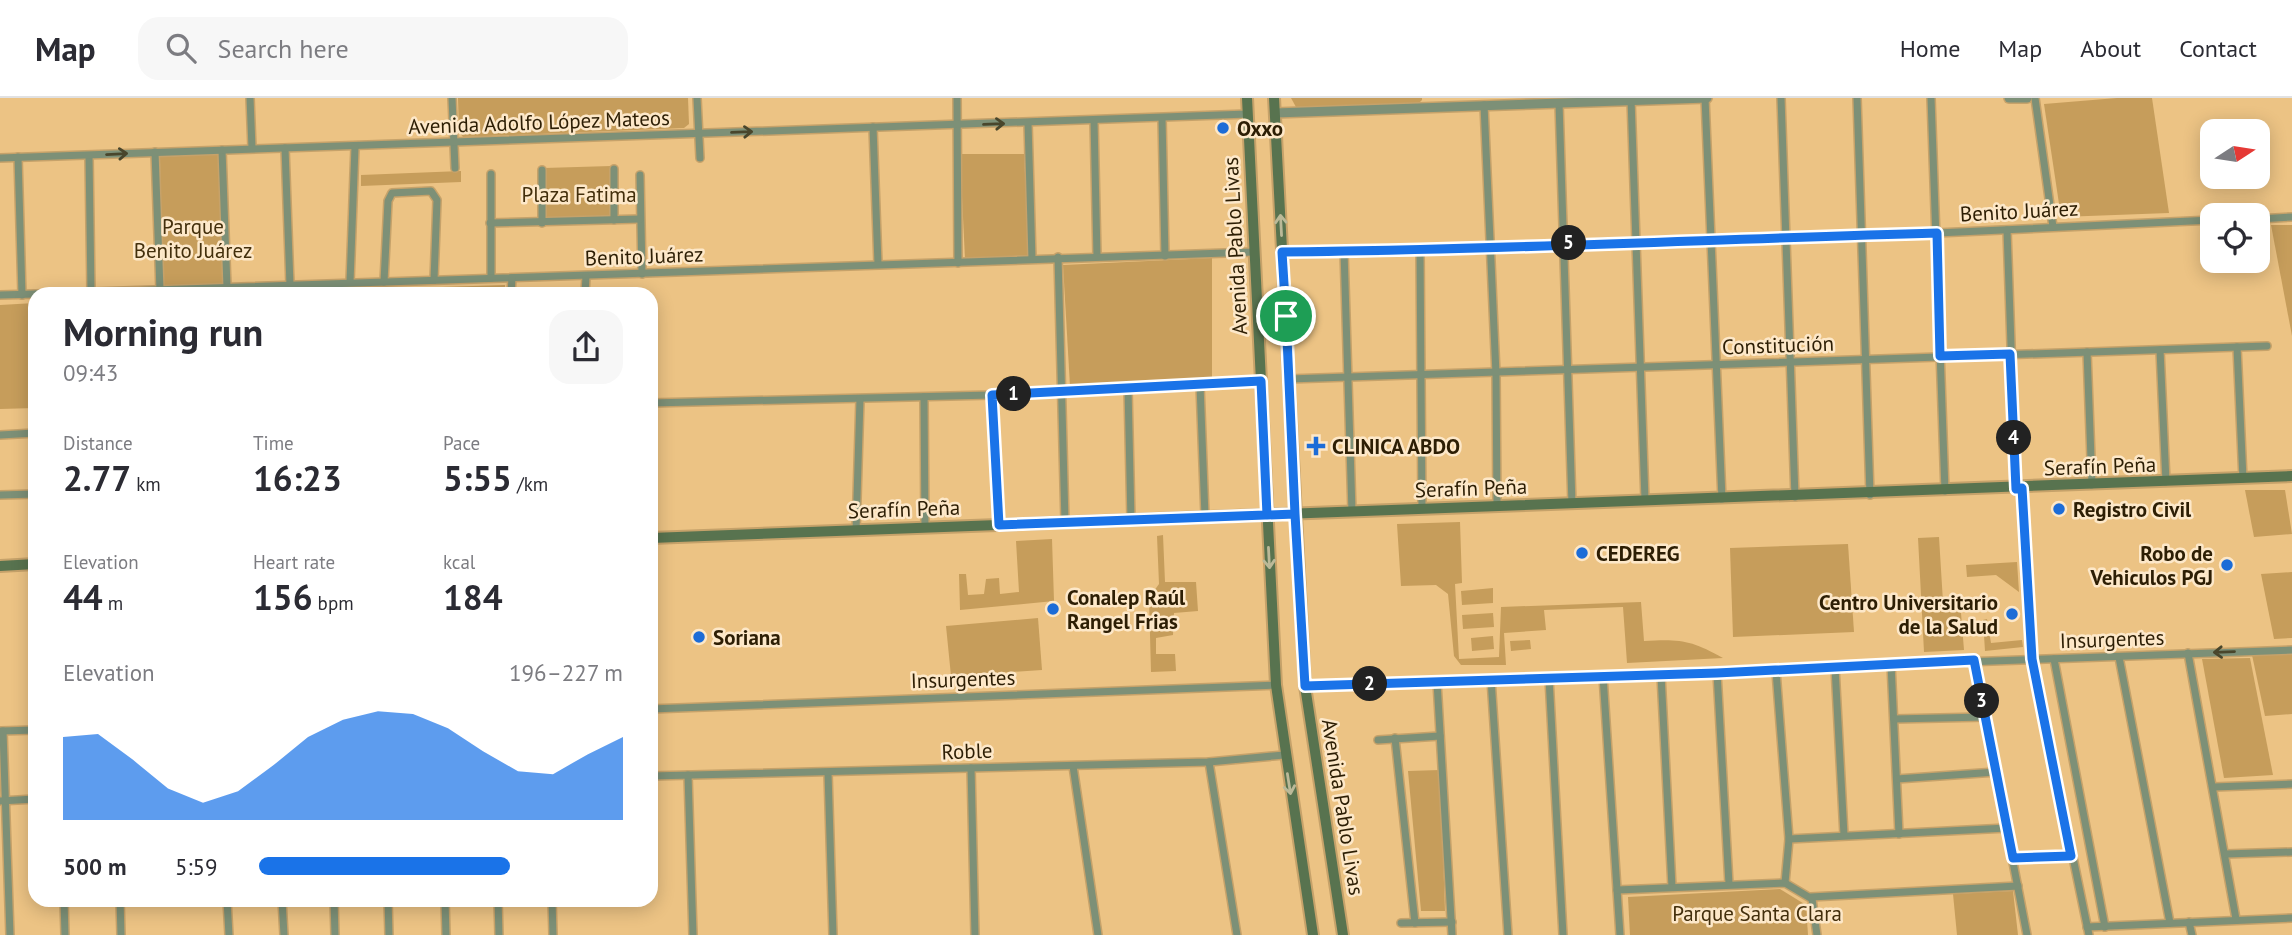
<!DOCTYPE html>
<html lang="en">
<head>
<meta charset="utf-8">
<style>
	:root { --surface:#fff; --page:#f7f7f7; --text:#2b2b33; --muted:#7c7c81; --line:#e1e1e2; --accent:#1a73e8 }
	body { margin:0; font-family:"PT Sans",sans-serif; background:var(--page); color:var(--text); height:100vh; display:flex; flex-direction:column; font-size:26px; white-space:nowrap }
	* { box-sizing:border-box; margin:0 }
	p { font-size:23px; color:var(--muted) }
	.icon { flex:none; width:38px; height:38px; fill:none; stroke:currentColor; stroke-width:2; stroke-linecap:round; stroke-linejoin:round }
	.map { position:relative; flex:1; overflow:hidden }
	.sheet { position:absolute; left:28px; top:189px; width:630px; height:620px; display:flex; flex-direction:column; background:var(--surface); border-radius:21px; box-shadow:0 4px 18px #0003 }
	.sheet>* { flex:none }
	.needle { width:46px; rotate:78deg }
	.buttons { position:absolute; left:2200px; top:21px; display:grid; gap:14px }
	.buttons a { display:grid; place-items:center; width:70px; height:70px; border-radius:14px; background:var(--surface); box-shadow:0 4px 18px #0003; font-size:35px }
	.pin { position:absolute; display:grid; place-items:center; width:60px; height:60px; color:#fff; margin:-30px; border:4px solid #fff; border-radius:50%; box-shadow:0 2px 7px #0007 }
	.km { position:absolute; width:35px; height:35px; margin:-18px; border-radius:50%; background:#222; color:#fff; font-size:19px; line-height:35px; text-align:center }
	.round { display:grid; place-items:center; flex:none; width:74px; height:74px; border-radius:21px; background:var(--page) }
	.headline { display:flex; align-items:center; justify-content:space-between; height:119px; padding:0 35px }
	h1 { font-size:38px; font-weight:700; line-height:52px }
	.stats { display:grid; grid-template-columns:repeat(3,1fr); gap:10px; height:119px; padding:7px 35px }
	.stats div { display:grid; align-content:center }
	.stats b { font-size:35px; font-weight:700 }
	.stats small { font-size:19px; font-weight:400 }
	.stats p { font-size:19px }
	.chart { height:196px; padding:14px 35px }
	.chart p { display:flex; justify-content:space-between }
	.chart svg { width:100%; height:126px; margin-top:7px; fill:var(--accent); opacity:.7 }
	ul { padding:0 35px; list-style:none; font-size:23px }
	li { display:grid; grid-template-columns:112px 84px 1fr; align-items:center; height:52px }
	li i { height:18px; border-radius:9px; background:var(--accent) }
	header { display:flex; align-items:center; gap:42px; box-sizing:border-box; height:98px; padding:0 35px; background:var(--surface); border-bottom:2px solid var(--line) }
	header strong { font-size:33px }
	nav { display:flex; gap:38px; margin-inline-start:auto; font-size:24px }
	.search { width:490px; height:63px; background:var(--page); display:flex; align-items:center; gap:18px; box-sizing:border-box; padding:0 24px; border-radius:21px; color:var(--muted); font-size:26px }
	.map>svg:first-child { display:block }
	.green { fill:#c69d5b }
	.lines { fill:none; stroke-linecap:round; stroke-linejoin:round }
	.minor-casing { stroke:#c6a26a; stroke-width:10 }
	.tertiary-casing { stroke:#c6a26a; stroke-width:12 }
	.secondary-casing { stroke:#c6a26a; stroke-width:14 }
	.minor { stroke:#7d9077; stroke-width:7 }
	.tertiary { stroke:#7d9077; stroke-width:9 }
	.secondary { stroke:#58734f; stroke-width:10 }
	.oneway { stroke:#49462c }
	.oneway2 { stroke:#bbb998 }
	.route-casing { stroke:#fff; stroke-width:14 }
	.route { stroke:#1a73e8; stroke-width:9 }
	.poi-dot { fill:#1c6cd7; stroke:#fde8c9; stroke-width:2.5 }
	.labels { text-anchor:middle; dominant-baseline:central; stroke-width:5; stroke-linejoin:round; paint-order:stroke }
	.street-label { font-size:21px; fill:#2d1e04; stroke:#fde8c9 }
	.poi-label { font-size:21px; font-weight:bold; fill:#2d1e04; stroke:#fde8c9; text-anchor:start }
	.park-label { font-size:21px; fill:#432f0c; stroke:#fde8c9 }
</style>
</head>
<body>
<header>
<strong>Map</strong>
<div class="search"><svg class="icon" aria-label="search" viewBox="0 0 24 24"><circle cx="10" cy="10" r="6"/><path d="M15 15l6 6"/></svg>Search here</div>
<nav><a>Home</a><a>Map</a><a>About</a><a>Contact</a></nav>
</header>
<div class="map">
<svg width="2292" height="837" viewBox="0 0 2292 837">
	<rect width="100%" height="100%" fill="#ecc384"/>
	<!-- green -->
	<g class="green">
		<path d="M 458,0 L 688,0 L 689,26 L 684,30 L 463,39 L 459,34 Z"/>
		<path d="M 1291,0 L 1422,0 L 1422,2 L 1419,5 L 1296,9 Z"/>
		<path d="M 2117,0 L 2152,0 L 2169,115 L 2061,119 L 2044,6 Z"/>
		<path d="M 220,56 L 227,189 L 162,189 L 160,59 Z"/>
		<path d="M 960,56 L 1024,56 L 1029,157 L 965,161 Z"/>
		<path d="M 611,68 L 613,123 L 545,125 L 544,70 Z"/>
		<path d="M 461,73 L 461,84 L 361,88 L 361,77 Z"/>
		<path d="M 2271,127 L 2292,127 L 2292,238 Z"/>
		<path d="M 1212,160 L 1212,282 L 1070,288 L 1063,167 Z"/>
		<path d="M 505,187 L 505,196 L 314,196 L 314,193 Z"/>
		<path d="M 35,205 L 35,310 L 0,311 L 0,207 Z"/>
		<path d="M 2245,392 L 2285,392 L 2292,436 L 2254,439 Z"/>
		<path d="M 1460,424 L 1462,485 L 1455,486 L 1459,561 L 1499,559 L 1501,509 L 1641,504 L 1644,543 C 1680,541 1691,542 1723,560 L 1627,565 L 1623,509 L 1544,512 L 1546,532 L 1504,535 L 1506,567 L 1461,567 L 1454,558 L 1448,496 L 1436,487 L 1401,488 L 1397,426 Z"/>
		<path d="M 1163,437 L 1165,484 L 1196,484 L 1198,513 L 1174,515 L 1173,537 L 1156,540 L 1156,556 L 1175,556 L 1176,573 L 1151,574 L 1149,500 L 1159,486 L 1157,438 Z"/>
		<path d="M 1939,439 L 1943,504 L 1961,515 L 1964,552 L 1924,554 L 1918,440 Z"/>
		<path d="M 1052,441 L 1054,503 L 960,512 L 959,476 L 966,476 L 968,497 L 984,496 L 986,481 L 999,480 L 1000,496 L 1019,494 L 1016,443 Z"/>
		<path d="M 1848,446 L 1854,534 L 1733,539 L 1730,450 Z"/>
		<path d="M 2017,464 L 2019,494 L 1996,477 L 1967,479 L 1966,467 Z"/>
		<path d="M 2292,474 L 2292,540 L 2274,541 L 2261,476 Z"/>
		<path d="M 1493,490 L 1493,505 L 1462,507 L 1461,493 Z"/>
		<path d="M 1493,515 L 1494,529 L 1463,531 L 1462,517 Z"/>
		<path d="M 1038,520 L 1042,572 L 951,578 L 946,528 Z"/>
		<path d="M 1987,521 L 1991,545 L 2022,542 L 2023,549 L 1985,553 L 1983,522 Z"/>
		<path d="M 1493,538 L 1494,551 L 1472,553 L 1471,540 Z"/>
		<path d="M 1530,542 L 1531,551 L 1511,553 L 1510,543 Z"/>
		<path d="M 2292,555 L 2292,616 L 2265,618 L 2252,557 Z"/>
		<path d="M 2250,560 L 2273,677 L 2224,680 L 2202,561 Z"/>
		<path d="M 1440,672 L 1445,813 L 1421,813 L 1408,673 Z"/>
		<path d="M 1780,791 L 1806,807 L 1808,837 L 1630,837 L 1628,799 Z"/>
		<path d="M 2013,793 L 2018,837 L 1957,837 L 1953,796 Z"/>
	</g>
	<g class="lines">
		<defs>
			<g id="minor">
				<path d="M 250,0 L 252,50"/>
				<path d="M 452,0 L 455,70"/>
				<path d="M 697,0 L 700,60"/>
				<path d="M 957,0 L 958,165"/>
				<path d="M 1705,0 L 1722,401"/>
				<path d="M 1781,0 L 1795,399"/>
				<path d="M 1857,0 L 1870,397"/>
				<path d="M 1931,0 L 1945,393"/>
				<path d="M 2035,0 L 2053,129"/>
				<path d="M 1631,1 L 1645,402"/>
				<path d="M 1559,5 L 1572,406"/>
				<path d="M 1484,7 L 1496,276 L 1497,408"/>
				<path d="M 1162,20 L 1165,158"/>
				<path d="M 1094,22 L 1097,158"/>
				<path d="M 1028,25 L 1032,161"/>
				<path d="M 873,29 L 878,166"/>
				<path d="M 285,50 L 290,187"/>
				<path d="M 222,52 L 227,189"/>
				<path d="M 155,54 L 160,192"/>
				<path d="M 89,58 L 91,194"/>
				<path d="M 18,59 L 22,197"/>
				<path d="M 0,60 L 1248,16"/>
				<path d="M 614,71 L 614,122"/>
				<path d="M 542,72 L 542,125"/>
				<path d="M 491,76 L 491,180"/>
				<path d="M 640,77 L 642,176"/>
				<path d="M 2258,121 L 2292,119"/>
				<path d="M 490,125 L 640,121"/>
				<path d="M 2007,132 L 2016,390"/>
				<path d="M 1344,153 L 1352,414"/>
				<path d="M 1420,153 L 1422,411"/>
				<path d="M 1282,154 L 1420,153 L 1490,148 L 1937,135 L 2212,122"/>
				<path d="M 1058,159 L 1065,424"/>
				<path d="M 350,184 L 355,49"/>
				<path d="M 384,184 L 388,103 L 392,95 L 431,93 L 437,102 L 434,182"/>
				<path d="M 36,196 L 1254,154"/>
				<path d="M 511,196 L 512,180"/>
				<path d="M 585,196 L 586,178"/>
				<path d="M 0,197 L 35,196"/>
				<path d="M 2237,249 L 2243,381"/>
				<path d="M 2160,252 L 2166,384"/>
				<path d="M 2087,254 L 2092,387"/>
				<path d="M 1289,281 L 2267,248"/>
				<path d="M 1200,287 L 1205,418"/>
				<path d="M 1128,291 L 1131,422"/>
				<path d="M 992,297 L 998,427"/>
				<path d="M 924,299 L 925,430"/>
				<path d="M 651,305 L 992,297 L 1261,283"/>
				<path d="M 0,337 L 35,335"/>
				<path d="M 2022,390 L 2032,561 L 2089,837"/>
				<path d="M 0,397 L 35,396"/>
				<path d="M 856,433 L 860,301"/>
				<path d="M 2188,555 L 2236,821"/>
				<path d="M 2119,559 L 2170,825"/>
				<path d="M 2054,561 L 2105,829"/>
				<path d="M 1974,562 L 2027,837"/>
				<path d="M 1891,566 L 1899,736"/>
				<path d="M 1835,569 L 1844,737"/>
				<path d="M 1776,573 L 1789,741 L 1785,785"/>
				<path d="M 1717,575 L 1729,786"/>
				<path d="M 1661,577 L 1672,789"/>
				<path d="M 1603,578 L 1620,837"/>
				<path d="M 1549,580 L 1563,837"/>
				<path d="M 1491,581 L 1508,837"/>
				<path d="M 1437,584 L 1452,837"/>
				<path d="M 1305,588 L 2292,552"/>
				<path d="M 651,611 L 1276,587"/>
				<path d="M 1894,621 L 1985,619"/>
				<path d="M 1,633 L 35,632"/>
				<path d="M 3,633 L 10,837"/>
				<path d="M 1395,640 L 1415,825"/>
				<path d="M 1378,642 L 1440,638"/>
				<path d="M 1209,664 L 1237,837"/>
				<path d="M 1073,668 L 1098,837"/>
				<path d="M 971,670 L 975,837"/>
				<path d="M 828,675 L 833,837"/>
				<path d="M 688,677 L 693,837"/>
				<path d="M 651,678 L 1209,664 L 1284,657"/>
				<path d="M 1897,681 L 1996,674"/>
				<path d="M 2214,689 L 2292,686"/>
				<path d="M 0,703 L 35,701"/>
				<path d="M 1789,741 L 2007,730"/>
				<path d="M 2226,756 L 2292,754"/>
				<path d="M 2013,760 L 2071,758"/>
				<path d="M 1617,792 L 1785,785 L 1812,801 L 1817,837"/>
				<path d="M 1811,799 L 2018,788"/>
				<path d="M 64,802 L 65,837"/>
				<path d="M 120,802 L 121,837"/>
				<path d="M 227,802 L 229,837"/>
				<path d="M 282,802 L 284,837"/>
				<path d="M 334,802 L 335,837"/>
				<path d="M 388,802 L 389,837"/>
				<path d="M 445,802 L 446,837"/>
				<path d="M 498,802 L 499,837"/>
				<path d="M 552,802 L 553,837"/>
				<path d="M 2189,824 L 2192,837"/>
				<path d="M 1401,825 L 1452,824"/>
				<path d="M 2087,829 L 2292,820"/>
			</g>
			<g id="tertiary">
				<path d="M 2009,0 L 2027,0"/>
				<path d="M 1275,15 L 1707,0"/>
			</g>
			<g id="secondary">
				<path d="M 1247,0 L 1276,587 L 1313,837"/>
				<path d="M 1274,0 L 1305,588 L 1343,837"/>
				<path d="M 651,440 L 2292,378"/>
				<path d="M 0,468 L 35,466"/>
			</g>
		</defs>
		<!-- minor casing -->
		<use href="#minor" class="minor-casing"/>
		<!-- tertiary casing -->
		<use href="#tertiary" class="tertiary-casing"/>
		<!-- secondary casing -->
		<use href="#secondary" class="secondary-casing"/>
		<!-- minor -->
		<use href="#minor" class="minor"/>
		<!-- tertiary -->
		<use href="#tertiary" class="tertiary"/>
		<!-- secondary -->
		<use href="#secondary" class="secondary"/>
	</g>
	<!-- one-way arrows -->
	<defs><path id="oneway-shaft" d="M-6 0H5M1.5-3L5.5 0L1.5 3" fill="none" stroke-width="1.6" stroke-linecap="round" stroke-linejoin="round" transform="scale(1.75)"/></defs>
	<g class="oneway">
		<use href="#oneway-shaft" transform="translate(994 26) rotate(-2)"/>
		<use href="#oneway-shaft" transform="translate(742 34) rotate(-2)"/>
		<use href="#oneway-shaft" transform="translate(117 56) rotate(-3)"/>
		<use href="#oneway-shaft" transform="translate(2224 554) rotate(178)"/>
	</g>
	<g class="oneway2">
		<use href="#oneway-shaft" transform="translate(1281 127) rotate(-93)"/>
		<use href="#oneway-shaft" transform="translate(1269 460) rotate(87)"/>
		<use href="#oneway-shaft" transform="translate(1289 686) rotate(81)"/>
	</g>
	<g class="lines">
		<defs>
			<path id="route" d="M 1286,218 L 1295,416 L 999,427 L 992,297 L 1261,283 L 1267,417 L 1295,416 L 1305,588 L 1717,575 L 1974,562 L 2013,760 L 2071,758 L 2032,561 L 2022,390 L 2016,391 L 2010,256 L 1940,258 L 1937,135 C 1718,141 1500,152 1282,154 L 1286,218"/>
		</defs>
		<!-- route casing -->
		<use href="#route" class="route-casing"/>
		<!-- route -->
		<use href="#route" class="route"/>
	</g>
	<!-- markers -->
	<g class="poi-dot">
		<circle cx="1223" cy="30" r="7"/>
		<path d="M1312.5 337.5h7v7h7v7h-7v7h-7v-7h-7v-7h7z"/>
		<circle cx="2059" cy="411" r="7"/>
		<circle cx="1582" cy="455" r="7"/>
		<circle cx="2227" cy="467" r="7"/>
		<circle cx="1053" cy="511" r="7"/>
		<circle cx="2012" cy="516" r="7"/>
		<circle cx="699" cy="539" r="7"/>
	</g>
	<g class="labels">
		<!-- street labels -->
		<g class="street-label">
			<text transform="translate(539 24) rotate(-2)">Avenida Adolfo López Mateos</text>
			<text transform="translate(2019 113) rotate(-3)">Benito Juárez</text>
			<text transform="translate(1235 148) rotate(-93)">Avenida Pablo Livas</text>
			<text transform="translate(644 158) rotate(-2)">Benito Juárez</text>
			<text transform="translate(1778 247) rotate(-2)">Constitución</text>
			<text transform="translate(2100 368) rotate(-2)">Serafín Peña</text>
			<text transform="translate(1471 390) rotate(-2)">Serafín Peña</text>
			<text transform="translate(904 411) rotate(-2)">Serafín Peña</text>
			<text transform="translate(2112 541) rotate(-2)">Insurgentes</text>
			<text transform="translate(963 581) rotate(-2)">Insurgentes</text>
			<text transform="translate(967 653) rotate(-2)">Roble</text>
			<text transform="translate(1343 709) rotate(81)">Avenida Pablo Livas</text>
		</g>
		<!-- poi labels -->
		<g class="poi-label">
			<text x="1237" y="30">Oxxo</text>
			<text x="1332" y="348">CLINICA ABDO</text>
			<text x="2073" y="411">Registro Civil</text>
			<text x="1596" y="455">CEDEREG</text>
			<text x="2213" y="455" text-anchor="end">Robo de<tspan x="2213" dy="24">Vehiculos PGJ</tspan></text>
			<text x="1067" y="499">Conalep Raúl<tspan x="1067" dy="24">Rangel Frias</tspan></text>
			<text x="1998" y="504" text-anchor="end">Centro Universitario<tspan x="1998" dy="24">de la Salud</tspan></text>
			<text x="713" y="539">Soriana</text>
		</g>
		<!-- park labels -->
		<g class="park-label">
			<text x="579" y="96">Plaza Fatima</text>
			<text x="193" y="128">Parque<tspan x="193" dy="24">Benito Juárez</tspan></text>
			<text x="1757" y="815">Parque Santa Clara</text>
		</g>
	</g>
</svg>
<div class="buttons">
<a><svg class="needle" viewBox="-14 -14 28 28"><path d="M0-13l5 13h-10z" fill="#e53935"/><path d="M0 13l5-13h-10z" fill="#7c7c81"/></svg></a>
<a><svg class="icon" aria-label="locate" viewBox="0 0 24 24"><circle cx="12" cy="12" r="6"/><path d="M12 2v4M12 18v4M2 12h4M18 12h4"/></svg></a>
</div>
<div class="pin" style="left:1286px;top:218px;background:#1e9e55"><svg class="icon" aria-label="arrive" viewBox="0 0 24 24"><path d="M6 21V4h12l-3 4 3 4H6"/></svg></div>
<b class="km" style="left:1014px;top:296px">1</b>
<b class="km" style="left:1370px;top:586px">2</b>
<b class="km" style="left:1982px;top:603px">3</b>
<b class="km" style="left:2014px;top:340px">4</b>
<b class="km" style="left:1569px;top:145px">5</b>
<section class="sheet">
<div class="headline"><div><h1>Morning run</h1><p>09:43</p></div><a class="round"><svg class="icon" aria-label="share" viewBox="0 0 24 24"><path d="M12 15V3M7 8l5-5 5 5M5 13v7h14v-7"/></svg></a></div>
<div class="stats">
<div><p>Distance</p><b>2.77<small> km</small></b></div>
<div><p>Time</p><b>16:23</b></div>
<div><p>Pace</p><b>5:55<small> /km</small></b></div>
</div>
<div class="stats">
<div><p>Elevation</p><b>44<small> m</small></b></div>
<div><p>Heart rate</p><b>156<small> bpm</small></b></div>
<div><p>kcal</p><b>184</b></div>
</div>
<div class="chart"><p><span>Elevation</span>196–227 m</p>
<svg viewBox="0 0 160 44" preserveAspectRatio="none"><path d="M0 44V15L10 14L20 23L30 33L40 38L50 34L60 25L70 15L80 9L90 6L100 7L110 12L120 20L130 27L140 28L150 21L160 15V44z"/></svg>
</div>
<ul>
<li><b>500 m</b>5:59<i style="width:69%"></i></li>
</ul>
</section>
</div>
</body>
</html>
